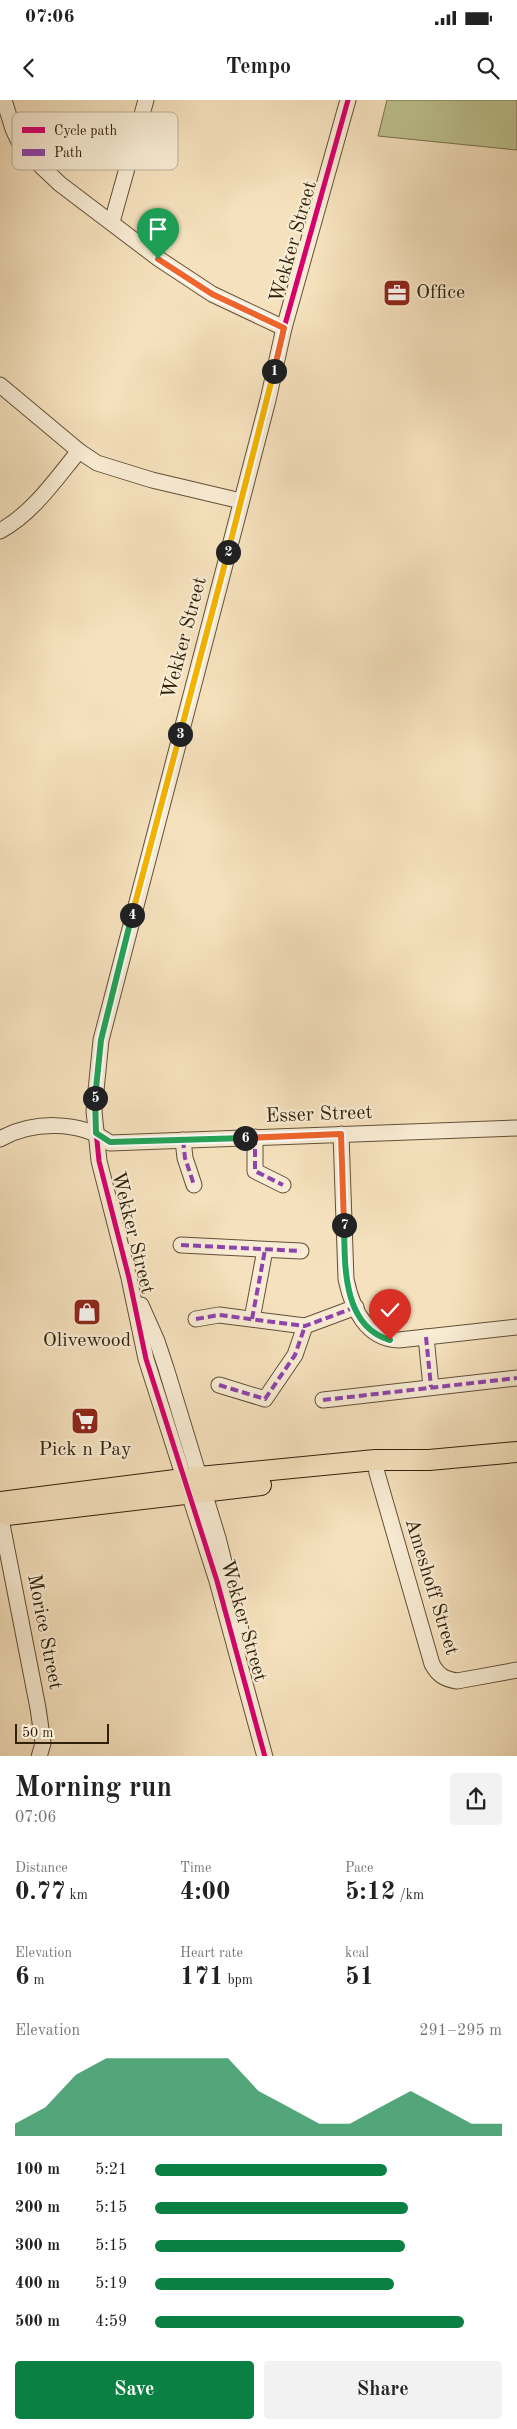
<!DOCTYPE html>
<html lang="en">
<head>
<meta charset="utf-8">
<style>
	:root { --surface:#fff; --page:#f2f2f2; --text:#222; --muted:#767676; --accent:#0b8043 }
	body { margin:0; font-family:"Old Standard TT",serif; background:var(--page); color:var(--text); height:100vh; display:flex; flex-direction:column; font-size:19px; white-space:nowrap }
	* { box-sizing:border-box; margin:0 }
	p { font-size:16px; color:var(--muted) }
	.icon { flex:none; width:28px; height:28px; fill:none; stroke:currentColor; stroke-width:2; stroke-linecap:round; stroke-linejoin:round }
	.map { position:relative; height:1656px; overflow:hidden }
	.drawer { display:flex; flex-direction:column; background:var(--surface); flex:1 }
	.drawer>* { flex:none }
	.scale { position:absolute; left:15px; bottom:12px; width:94px; box-sizing:border-box; padding-left:5px; border:2px solid #32200a; border-top:0; font-size:14px; line-height:18px; white-space:nowrap; color:#32200a; -webkit-text-stroke:4px #f8ecd4; paint-order:stroke }
	.pin { position:absolute; display:grid; place-items:center; width:42px; height:42px; color:#fff; margin:-51px -21px; border-radius:50% 50% 50% 0; rotate:-45deg; box-shadow:0 0 5px #0007 }
	.pin .icon { rotate:45deg }
	.km { position:absolute; width:25px; height:25px; margin:-12px; border-radius:50%; background:#222; color:#fff; font-size:14px; line-height:25px; text-align:center }
	.round { display:grid; place-items:center; flex:none; width:52px; height:52px; border-radius:5px; background:var(--page) }
	.head { display:flex; align-items:center; justify-content:space-between; height:85px; padding:0 15px }
	h1 { font-size:28px; font-weight:800; line-height:38px }
	.stats { display:grid; grid-template-columns:repeat(3,1fr); gap:8px; height:85px; padding:5px 15px }
	.stats div { display:grid; align-content:center }
	.stats b { font-size:25px; font-weight:800 }
	.stats small { font-size:14px; font-weight:400 }
	.stats p { font-size:14px }
	.chart { height:140px; padding:10px 15px }
	.chart p { display:flex; justify-content:space-between }
	.chart svg { width:100%; height:90px; margin-top:5px; fill:var(--accent); opacity:.7 }
	.action { display:flex; gap:10px; margin-top:auto; padding:10px 15px }
	.action a { flex:1; height:58px; border-radius:5px; background:var(--accent); color:#fff; font-size:20px; font-weight:800; line-height:58px; text-align:center }
	.action a+a { background:var(--page); color:var(--text) }
	ul { padding:0 15px; list-style:none; font-size:16px }
	li { display:grid; grid-template-columns:80px 60px 1fr; align-items:center; height:38px }
	li i { height:12px; border-radius:6px; background:var(--accent) }
	.status { display:flex; justify-content:space-between; align-items:center; height:35px; padding:0 25px; background:var(--surface); direction:ltr }
	.status svg { height:14px; fill:currentColor }
	header { display:flex; justify-content:space-between; align-items:center; height:65px; padding:0 15px; background:var(--surface); font-size:22px; font-weight:800 }
	.map>svg:first-child { display:block }
	.green { fill:#bdc290; stroke:#78714d }
	.lines { fill:none; stroke-linecap:round; stroke-linejoin:round }
	.minor-casing { stroke:#635037; stroke-width:17 }
	.major-casing { stroke:#32200a; stroke-width:22 }
	.minor { stroke:#f8ecd4; stroke-width:15 }
	.major { stroke:#f5e1bd; stroke-width:20 }
	.quiet { stroke:#8e44ad; stroke-width:4; stroke-dasharray:8 4; stroke-linecap:butt }
	.cycleway-casing { stroke:#f8ecd4; stroke-width:8 }
	.cycleway { stroke:#d6006c; stroke-width:5 }
	.split-1-casing { stroke:#fff; stroke-width:10 }
	.split-2-casing { stroke:#fff; stroke-width:10 }
	.split-3-casing { stroke:#fff; stroke-width:10 }
	.split-4-casing { stroke:#fff; stroke-width:10 }
	.split-5-casing { stroke:#fff; stroke-width:10 }
	.split-6-casing { stroke:#fff; stroke-width:10 }
	.split-7-casing { stroke:#fff; stroke-width:10 }
	.split-8-casing { stroke:#fff; stroke-width:10 }
	.split-1 { stroke:#f0652b; stroke-width:6 }
	.split-2 { stroke:#f5b400; stroke-width:6 }
	.split-3 { stroke:#f5b400; stroke-width:6 }
	.split-4 { stroke:#f5b400; stroke-width:6 }
	.split-5 { stroke:#22a559; stroke-width:6 }
	.split-6 { stroke:#22a559; stroke-width:6 }
	.split-7 { stroke:#f0652b; stroke-width:6 }
	.split-8 { stroke:#22a559; stroke-width:6 }
	.labels { text-anchor:middle; dominant-baseline:central; stroke-width:4.5; stroke-linejoin:round; paint-order:stroke }
	.street-label { font-size:20px; fill:#32200a; stroke:#f8ecd4 }
	.poi-label { font-size:20px; fill:#32200a; stroke:#f8ecd4 }
	.key { fill:#f8ecd4; stroke:#bdaf97; stroke-width:1 }
	.key-label { font-size:14px; fill:#32200a }
</style>
</head>
<body>
<div class="status"><b>07:06</b><svg viewBox="0 0 49 12"><path d="M0 12V9h3v3zM5 12V6h3v6zM10 12V3h3v9zM15 12V0h3v12zM26 1h20v11H26zM47 4h2v5h-2z"/></svg></div>
<header><svg class="icon" aria-label="back" viewBox="0 0 24 24"><path d="M15 5l-7 7 7 7"/></svg>Tempo<svg class="icon" aria-label="search" viewBox="0 0 24 24"><circle cx="10" cy="10" r="6"/><path d="M15 15l6 6"/></svg></header>
<div class="map">
<svg width="517" height="1657" viewBox="0 0 517 1657">
	<rect width="100%" height="100%" fill="#f5e1bd"/>
	<filter id="stains"><feTurbulence type="fractalNoise" baseFrequency=".004" numOctaves="4"/><feColorMatrix values="0 0 0 0 .2 0 0 0 0 .09 0 0 0 0 .02 0 0 0 .5 -.17"/></filter>
	<radialGradient id="worn" r=".72"><stop offset=".6" stop-color="#630" stop-opacity="0"/><stop offset="1" stop-color="#630" stop-opacity=".3"/></radialGradient>
	<!-- green -->
	<path class="green" d="M 387,0 L 517,0 L 517,50 L 378,36 Z"/>
	<g class="lines">
		<defs>
			<g id="minor">
				<path d="M 4,0 L 13,29 L 22,48 L 60,84 L 159,159 L 212,194 L 284,228"/>
				<path d="M 112,122 L 146,0"/>
				<path d="M 0,285 L 79,351 L 97,363 L 152,380 L 241,401"/>
				<path d="M 0,431 C 33,413 55,380 79,351"/>
				<path d="M 341,1034 L 346,1179 C 352,1208 366,1239 399,1240 L 517,1227"/>
				<path d="M 255,1037 L 255,1071 L 283,1085"/>
				<path d="M 0,1039 C 32,1021 80,1020 110,1043 L 517,1028"/>
				<path d="M 183,1040 L 185,1058 L 194,1085"/>
				<path d="M 181,1145 L 301,1151"/>
				<path d="M 141,1205 L 157,1241 L 166,1268 L 218,1438 L 245,1546"/>
				<path d="M 196,1219 L 219,1215 L 305,1226 L 356,1207"/>
				<path d="M 252,1219 L 265,1150"/>
				<path d="M 426,1237 L 431,1287"/>
				<path d="M 219,1285 L 265,1299 L 295,1255 L 305,1226"/>
				<path d="M 323,1300 L 517,1278"/>
				<path d="M 375,1360 L 377,1373 L 432,1564 C 438,1575 444,1579 457,1581 L 517,1570"/>
				<path d="M 0,1414 L 38,1608 L 43,1643 L 39,1657"/>
				<path d="M 265,1657 L 217,1481 L 146,1259 L 129,1178 L 99,1061 L 94,1011 L 101,940 L 268,300 L 284,228 L 348,0"/>
			</g>
			<g id="major">
				<path d="M 0,1402 L 199,1377 L 375,1360 L 429,1360 L 517,1352"/>
				<path d="M 7,1415 L 261,1385"/>
			</g>
		</defs>
		<!-- minor casing -->
		<use href="#minor" class="minor-casing"/>
		<!-- major casing -->
		<use href="#major" class="major-casing"/>
		<!-- minor -->
		<use href="#minor" class="minor"/>
		<!-- major -->
		<use href="#major" class="major"/>
		<!-- quiet -->
		<g class="quiet">
			<path d="M 255,1037 L 255,1071 L 283,1085"/>
			<path d="M 183,1040 L 185,1058 L 194,1085"/>
			<path d="M 181,1145 L 301,1151"/>
			<path d="M 196,1219 L 219,1215 L 305,1226 L 356,1207"/>
			<path d="M 252,1219 L 265,1150"/>
			<path d="M 426,1237 L 431,1287"/>
			<path d="M 219,1285 L 265,1299 L 295,1255 L 305,1226"/>
			<path d="M 323,1300 L 517,1278"/>
		</g>
		<defs>
			<path id="cycleway" d="M 265,1657 L 217,1481 L 146,1259 L 129,1178 L 99,1061 L 94,1011 L 101,940 L 268,300 L 284,228 L 348,0"/>
		</defs>
		<!-- cycleway casing -->
		<use href="#cycleway" class="cycleway-casing"/>
		<!-- cycleway -->
		<use href="#cycleway" class="cycleway"/>
	</g>
	<g class="lines">
		<defs>
			<path id="split-1" d="M 158,159 L 212,194 L 284,228 L 274,271"/>
			<path id="split-2" d="M 228,452 L 274,271"/>
			<path id="split-3" d="M 180,634 L 228,452"/>
			<path id="split-4" d="M 132,815 L 180,634"/>
			<path id="split-5" d="M 95,998 L 101,940 L 132,815"/>
			<path id="split-6" d="M 95,998 L 96,1033 L 110,1042 L 245,1038"/>
			<path id="split-7" d="M 245,1038 L 341,1034 L 344,1125"/>
			<path id="split-8" d="M 344,1125 C 345,1165 342,1226 390,1240"/>
		</defs>
		<!-- split-1 casing -->
		<use href="#split-1" class="split-1-casing"/>
		<!-- split-2 casing -->
		<use href="#split-2" class="split-2-casing"/>
		<!-- split-3 casing -->
		<use href="#split-3" class="split-3-casing"/>
		<!-- split-4 casing -->
		<use href="#split-4" class="split-4-casing"/>
		<!-- split-5 casing -->
		<use href="#split-5" class="split-5-casing"/>
		<!-- split-6 casing -->
		<use href="#split-6" class="split-6-casing"/>
		<!-- split-7 casing -->
		<use href="#split-7" class="split-7-casing"/>
		<!-- split-8 casing -->
		<use href="#split-8" class="split-8-casing"/>
		<!-- split-1 -->
		<use href="#split-1" class="split-1"/>
		<!-- split-2 -->
		<use href="#split-2" class="split-2"/>
		<!-- split-3 -->
		<use href="#split-3" class="split-3"/>
		<!-- split-4 -->
		<use href="#split-4" class="split-4"/>
		<!-- split-5 -->
		<use href="#split-5" class="split-5"/>
		<!-- split-6 -->
		<use href="#split-6" class="split-6"/>
		<!-- split-7 -->
		<use href="#split-7" class="split-7"/>
		<!-- split-8 -->
		<use href="#split-8" class="split-8"/>
	</g>
	<!-- icons -->
	<defs>
		<symbol id="office-square" viewBox="-11 -11 22 22"><rect x="-9" y="-9" width="18" height="18" rx="4" fill="#8f2418" stroke="#f8ecd4"/><path d="M-6-3h4V-5.5h4V-3h4V5H-6ZM-1-4.5V-3h2v-1.5ZM-6 0V1H6V0Z" fill="#fff"/></symbol>
		<symbol id="shop-square" viewBox="-11 -11 22 22"><rect x="-9" y="-9" width="18" height="18" rx="4" fill="#8f2418" stroke="#f8ecd4"/><path d="M-5-2.5h2.3a2.7 3.5 0 0 1 5.4 0H5L5.5 6h-11ZM-1.5-2.5h3a1.5 2.3 0 0 0-3 0Z" fill="#fff"/></symbol>
		<symbol id="supermarket-square" viewBox="-11 -11 22 22"><rect x="-9" y="-9" width="18" height="18" rx="4" fill="#8f2418" stroke="#f8ecd4"/><path d="M-6-5.5h2.5l.6 2H6L4.5 2H-2.5L-4.4-4H-6ZM-1.5 3.2a1.3 1.3 0 1 0 .1 0ZM3 3.2a1.3 1.3 0 1 0 .1 0Z" fill="#fff"/></symbol>
	</defs>
	<g fill-rule="evenodd">
		<use href="#office-square" x="381" y="177" width="32" height="32"/>
		<use href="#shop-square" x="71" y="1196" width="32" height="32"/>
		<use href="#supermarket-square" x="69" y="1305" width="32" height="32"/>
	</g>
	<g class="labels">
		<!-- street labels -->
		<g class="street-label">
			<text transform="translate(294 142) rotate(-74)">Wekker Street</text>
			<text transform="translate(185 538) rotate(-75)">Wekker Street</text>
			<text transform="translate(319 1015) rotate(-2)">Esser Street</text>
			<text transform="translate(132 1133) rotate(76)">Wekker Street</text>
			<text transform="translate(431 1487) rotate(73)">Ameshoff Street</text>
			<text transform="translate(243 1521) rotate(74)">Wekker Street</text>
			<text transform="translate(44 1532) rotate(79)">Morice Street</text>
		</g>
		<!-- poi labels -->
		<g class="poi-label">
			<text x="416" y="193" text-anchor="start">Office</text>
			<text x="87" y="1241">Olivewood</text>
			<text x="85" y="1350">Pick n Pay</text>
		</g>
	</g>
	<!-- legend -->
	<rect x="12" y="12" width="166" height="58" rx="8" class="key"/>
	<rect x="22" y="27" width="23" height="6" fill="#d6006c"/>
	<rect x="22" y="49" width="23" height="7" fill="#8e44ad"/>
	<g class="key-label">
		<text x="54" y="35">Cycle path</text>
		<text x="54" y="57">Path</text>
	</g>
	<rect width="100%" height="100%" filter="url(#stains)"/>
	<rect width="100%" height="100%" fill="url(#worn)"/>
</svg>
<div class="scale">50 m</div>
<div class="pin" style="left:158px;top:159px;background:#1e9e55"><svg class="icon" aria-label="arrive" viewBox="0 0 24 24"><path d="M6 21V4h12l-3 4 3 4H6"/></svg></div>
<div class="pin" style="left:390px;top:1240px;background:#d93025"><svg class="icon" aria-label="check" viewBox="0 0 24 24"><path d="M5 12l5 5 9-10"/></svg></div>
<b class="km" style="left:274px;top:271px">1</b>
<b class="km" style="left:228px;top:452px">2</b>
<b class="km" style="left:180px;top:634px">3</b>
<b class="km" style="left:132px;top:815px">4</b>
<b class="km" style="left:95px;top:998px">5</b>
<b class="km" style="left:245px;top:1038px">6</b>
<b class="km" style="left:344px;top:1125px">7</b>
</div>
<section class="drawer">
<div class="head"><div><h1>Morning run</h1><p>07:06</p></div><a class="round"><svg class="icon" aria-label="share" viewBox="0 0 24 24"><path d="M12 15V3M7 8l5-5 5 5M5 13v7h14v-7"/></svg></a></div>
<div class="stats">
<div><p>Distance</p><b>0.77<small> km</small></b></div>
<div><p>Time</p><b>4:00</b></div>
<div><p>Pace</p><b>5:12<small> /km</small></b></div>
</div>
<div class="stats">
<div><p>Elevation</p><b>6<small> m</small></b></div>
<div><p>Heart rate</p><b>171<small> bpm</small></b></div>
<div><p>kcal</p><b>51</b></div>
</div>
<div class="chart"><p><span>Elevation</span>291–295 m</p>
<svg viewBox="0 0 160 44" preserveAspectRatio="none"><path d="M0 44V38L10 30L20 14L30 6L40 6L50 6L60 6L70 6L80 22L90 30L100 38L110 38L120 30L130 22L140 30L150 38L160 38V44z"/></svg>
</div>
<ul>
<li><b>100 m</b>5:21<i style="width:67%"></i></li>
<li><b>200 m</b>5:15<i style="width:73%"></i></li>
<li><b>300 m</b>5:15<i style="width:72%"></i></li>
<li><b>400 m</b>5:19<i style="width:69%"></i></li>
<li><b>500 m</b>4:59<i style="width:89%"></i></li>
</ul>
<div class="action"><a>Save</a><a>Share</a></div>
</section>
</body>
</html>
